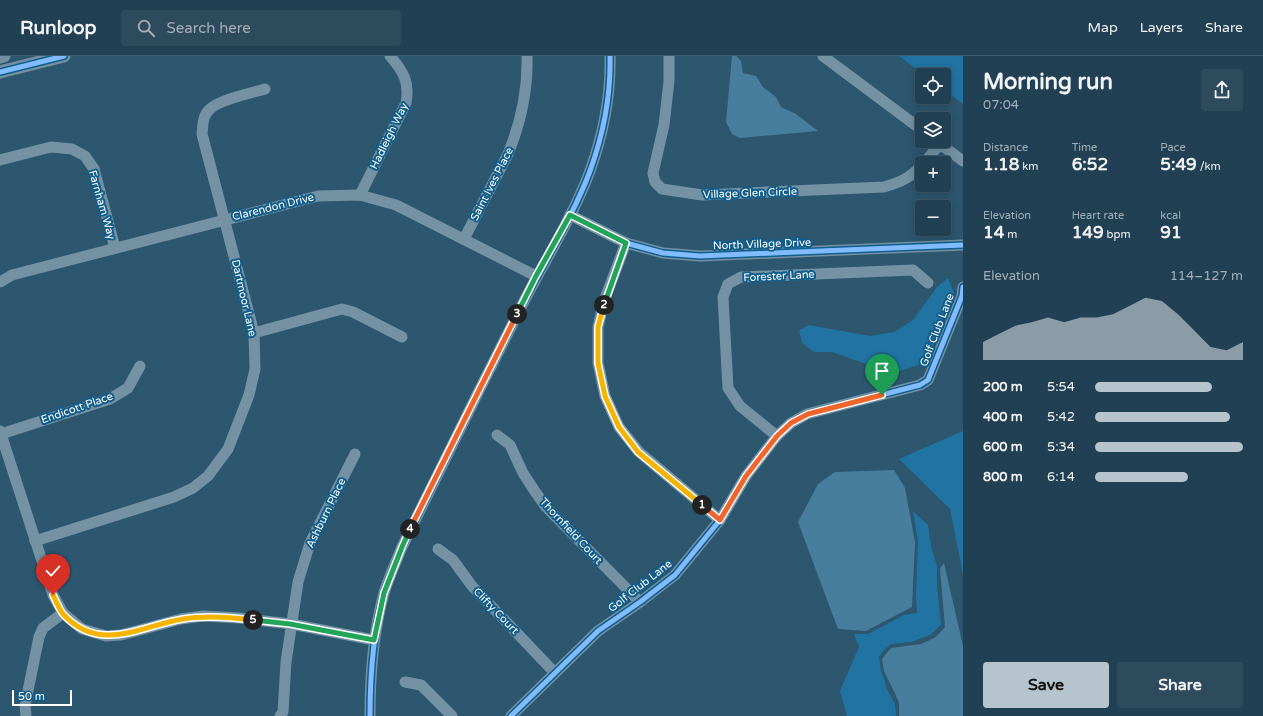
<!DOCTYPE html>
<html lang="en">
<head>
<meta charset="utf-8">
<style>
	:root { --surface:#224053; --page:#2e4b5d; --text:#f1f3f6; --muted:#a2afb8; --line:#3f596a; --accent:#b6c4cd }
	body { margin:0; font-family:"Varela Round",sans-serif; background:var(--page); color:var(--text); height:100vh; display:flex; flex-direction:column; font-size:15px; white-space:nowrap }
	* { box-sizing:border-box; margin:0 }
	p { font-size:13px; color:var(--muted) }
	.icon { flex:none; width:22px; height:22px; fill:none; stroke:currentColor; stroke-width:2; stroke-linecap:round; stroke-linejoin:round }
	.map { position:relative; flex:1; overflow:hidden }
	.details { display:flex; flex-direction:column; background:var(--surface); width:300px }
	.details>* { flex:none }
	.buttons { position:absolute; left:915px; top:12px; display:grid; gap:8px }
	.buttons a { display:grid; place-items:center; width:36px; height:36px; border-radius:4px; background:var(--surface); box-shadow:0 2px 10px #0003,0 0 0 1px var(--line); font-size:20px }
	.scale { position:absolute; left:12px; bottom:10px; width:60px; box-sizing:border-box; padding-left:4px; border:2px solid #fff; border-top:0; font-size:11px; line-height:14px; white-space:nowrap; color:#fff; -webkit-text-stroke:3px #115d8b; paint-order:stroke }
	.pin { position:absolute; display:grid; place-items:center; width:34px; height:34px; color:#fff; margin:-41px -17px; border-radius:50% 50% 50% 0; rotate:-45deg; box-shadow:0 0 4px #0007 }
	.pin .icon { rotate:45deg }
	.km { position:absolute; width:20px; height:20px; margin:-10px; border-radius:50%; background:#222; color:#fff; font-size:11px; line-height:20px; text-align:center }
	.round { display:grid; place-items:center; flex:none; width:42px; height:42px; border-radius:4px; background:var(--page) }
	.headline { display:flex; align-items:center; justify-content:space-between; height:68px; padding:0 20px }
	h1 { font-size:22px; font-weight:700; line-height:30px }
	.metrics { display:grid; grid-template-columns:repeat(3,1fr); gap:6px; height:68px; padding:4px 20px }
	.metrics div { display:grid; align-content:center }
	.metrics b { font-size:17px; font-weight:700 }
	.metrics small { font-size:11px; font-weight:400 }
	.metrics p { font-size:11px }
	.chart { height:112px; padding:8px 20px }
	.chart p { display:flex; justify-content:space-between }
	.chart svg { width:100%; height:72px; margin-top:4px; fill:var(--accent); opacity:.7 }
	.button { display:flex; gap:8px; margin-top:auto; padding:8px 20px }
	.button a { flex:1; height:46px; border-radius:4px; background:var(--accent); color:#111; font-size:16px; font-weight:700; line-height:46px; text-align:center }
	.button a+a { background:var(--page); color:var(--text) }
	ul { padding:0 20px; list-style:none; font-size:13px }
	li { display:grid; grid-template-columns:64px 48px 1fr; align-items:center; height:30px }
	li i { height:10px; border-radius:5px; background:var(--accent) }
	header { display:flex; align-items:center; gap:24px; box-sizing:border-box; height:56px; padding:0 20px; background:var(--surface); border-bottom:1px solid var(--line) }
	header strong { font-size:19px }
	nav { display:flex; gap:22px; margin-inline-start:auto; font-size:14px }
	.search { width:280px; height:36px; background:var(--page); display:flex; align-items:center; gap:10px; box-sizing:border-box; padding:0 14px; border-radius:4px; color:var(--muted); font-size:15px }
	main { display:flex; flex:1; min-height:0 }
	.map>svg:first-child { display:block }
	.green { fill:#2173a1 }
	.water { fill:#477e9e }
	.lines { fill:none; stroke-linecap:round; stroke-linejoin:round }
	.minor { stroke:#7492a4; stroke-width:11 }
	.major { stroke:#7390a2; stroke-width:13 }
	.cycleway-casing { stroke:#115d8b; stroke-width:8 }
	.cycleway { stroke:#80bcff; stroke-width:5 }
	.split-1-casing { stroke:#fff; stroke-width:8 }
	.split-2-casing { stroke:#fff; stroke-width:8 }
	.split-3-casing { stroke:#fff; stroke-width:8 }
	.split-4-casing { stroke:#fff; stroke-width:8 }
	.split-5-casing { stroke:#fff; stroke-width:8 }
	.split-6-casing { stroke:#fff; stroke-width:8 }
	.split-1 { stroke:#f0652b; stroke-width:5 }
	.split-2 { stroke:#f5b400; stroke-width:5 }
	.split-3 { stroke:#22a559; stroke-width:5 }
	.split-4 { stroke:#f0652b; stroke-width:5 }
	.split-5 { stroke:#22a559; stroke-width:5 }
	.split-6 { stroke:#f5b400; stroke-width:5 }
	.labels { text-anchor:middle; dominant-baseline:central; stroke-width:4; stroke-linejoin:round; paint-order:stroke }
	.street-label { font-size:11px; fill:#fff; stroke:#115d8b }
</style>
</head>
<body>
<header>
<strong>Runloop</strong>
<div class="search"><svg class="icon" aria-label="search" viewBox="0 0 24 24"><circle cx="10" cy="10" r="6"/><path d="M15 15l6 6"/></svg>Search here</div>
<nav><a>Map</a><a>Layers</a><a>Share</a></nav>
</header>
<main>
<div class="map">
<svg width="963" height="660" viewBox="0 0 963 660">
	<rect width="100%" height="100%" fill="#2d566f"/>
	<!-- green -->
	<g class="green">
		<path d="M 899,0 L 963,0 L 963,48 L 944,34 L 944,19 L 924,19 Z"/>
		<path d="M 948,222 L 954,237 L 946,255 L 927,306 L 888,319 L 872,310 L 832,296 L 814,296 L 802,287 L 799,274 L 809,269 L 870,280 L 894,276 L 913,264 L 937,231 Z"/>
		<path d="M 963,375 L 963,518 L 950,453 L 899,403 Z"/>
		<path d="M 913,455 L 928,469 L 931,490 L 937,510 L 937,528 L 941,569 L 930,579 L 911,586 L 891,588 L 883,595 L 879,601 L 881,615 L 885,625 L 886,631 L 895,648 L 896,660 L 847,660 L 840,635 L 859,591 L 854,578 L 868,578 L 904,559 L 917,557 L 916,539 L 918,486 Z"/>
	</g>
	<!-- water -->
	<g class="water">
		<path d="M 732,0 L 736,0 L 741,5 L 743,17 L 756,20 L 763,31 L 776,41 L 781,51 L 796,58 L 818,75 L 740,82 L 732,78 L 726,66 Z"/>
		<path d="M 894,414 L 905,432 L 915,486 L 912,551 L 866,575 L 838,573 L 798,466 L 818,428 L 835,416 Z"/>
		<path d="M 944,507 L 963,590 L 963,660 L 899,660 L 899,646 L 884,615 L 882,603 L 891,592 L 921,588 L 936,581 L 945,571 L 940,513 Z"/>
	</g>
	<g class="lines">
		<!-- minor -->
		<g class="minor">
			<path d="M 669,0 L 669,25 L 664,69 L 653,117 L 655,126 L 662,133 L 702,139 L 884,131 C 901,126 910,122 922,109"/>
			<path d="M 823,0 L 922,74"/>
			<path d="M 940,88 L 963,105"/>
			<path d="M 0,104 L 51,91 L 72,93 L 85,100 L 94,113 L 115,192"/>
			<path d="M 924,107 L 940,88 L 936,85"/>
			<path d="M 360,139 L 406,47 C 410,26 403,15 390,0"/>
			<path d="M 570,159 L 626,187 L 663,197 L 700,200 L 963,189"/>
			<path d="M 464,183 L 508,98 C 521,66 528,34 527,0"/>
			<path d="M 626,187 L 604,245 L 598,271 L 598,307 L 605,340 L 619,371 L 639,396 L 720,464"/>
			<path d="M 0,226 L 12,219 L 318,140 L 360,139 L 396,149 L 536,220"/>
			<path d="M 254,277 L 342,253 L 353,256 L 402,281"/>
			<path d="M 0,375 L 53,539 L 63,557 L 82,573 L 106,580 L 121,579 L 181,563 L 203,560 L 239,562 L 291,568 L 374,584"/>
			<path d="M 1,378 L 110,343 L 128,332 L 140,310"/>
			<path d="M 497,379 L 510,389 L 523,417 L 534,434 L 546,451 L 640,546"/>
			<path d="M 777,380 L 740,350 L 728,332 L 723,241 L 728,228 L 741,221 L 913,214 L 928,227"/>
			<path d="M 35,485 L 174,441 L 193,432 L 208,420 L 228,393 L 249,339 L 255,313 L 254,277 L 202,78 C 203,70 202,61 209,54 C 217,44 252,37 265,33"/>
			<path d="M 438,493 L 453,504 L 472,530 L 555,617"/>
			<path d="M 405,626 L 421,629 L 452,660"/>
			<path d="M 26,660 L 25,649 L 39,581 L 43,572 L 63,557"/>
			<path d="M 280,660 L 283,656 L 286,606 L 298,526 L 310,487 L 355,398"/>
			<path d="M 370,660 C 370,618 373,577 384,537 C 389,521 396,506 402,491 C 441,411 480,332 520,253 C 543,207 572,163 590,115 C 603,79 611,39 610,0"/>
			<path d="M 511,660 L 598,575 L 640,546 L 675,519 L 720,464 L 746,420 L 777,380 L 791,367 L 807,358 L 920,329 L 928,324 L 962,240 L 963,231"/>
		</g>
		<!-- major -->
		<g class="major">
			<path d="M 0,1 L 4,0"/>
			<path d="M 0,16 L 64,0"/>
		</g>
		<defs>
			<g id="cycleway">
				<path d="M 0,16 L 64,0"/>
				<path d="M 570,159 L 626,187 L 663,197 L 700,200 L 963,189"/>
				<path d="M 370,660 C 370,618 373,577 384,537 C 389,521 396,506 402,491 C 441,411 480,332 520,253 C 543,207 572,163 590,115 C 603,79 611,39 610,0"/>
				<path d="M 511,660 L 598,575 L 640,546 L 675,519 L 720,464 L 746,420 L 777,380 L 791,367 L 807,358 L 920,329 L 928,324 L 962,240 L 963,231"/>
			</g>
		</defs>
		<!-- cycleway casing -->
		<use href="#cycleway" class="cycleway-casing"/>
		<!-- cycleway -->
		<use href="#cycleway" class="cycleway"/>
	</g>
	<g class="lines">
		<defs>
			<path id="split-1" d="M 702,449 L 720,464 L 746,420 L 777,380 L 791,367 L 808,358 L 882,339"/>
			<path id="split-2" d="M 604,249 L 598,271 L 598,307 L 605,340 L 619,371 L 638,396 L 702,449"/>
			<path id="split-3" d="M 517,258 L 536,220 L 570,159 L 626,187 L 604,249"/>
			<path id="split-4" d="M 410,473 L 517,258"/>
			<path id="split-5" d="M 253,564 L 290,568 L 374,584 L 384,537 L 402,491 L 410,473"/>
			<path id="split-6" d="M 53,539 C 56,545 59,553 63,558 C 100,598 140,570 183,563 C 206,559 229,561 253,564"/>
		</defs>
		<!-- split-1 casing -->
		<use href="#split-1" class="split-1-casing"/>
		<!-- split-2 casing -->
		<use href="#split-2" class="split-2-casing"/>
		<!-- split-3 casing -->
		<use href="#split-3" class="split-3-casing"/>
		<!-- split-4 casing -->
		<use href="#split-4" class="split-4-casing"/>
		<!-- split-5 casing -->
		<use href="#split-5" class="split-5-casing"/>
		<!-- split-6 casing -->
		<use href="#split-6" class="split-6-casing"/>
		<!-- split-1 -->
		<use href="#split-1" class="split-1"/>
		<!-- split-2 -->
		<use href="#split-2" class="split-2"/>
		<!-- split-3 -->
		<use href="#split-3" class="split-3"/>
		<!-- split-4 -->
		<use href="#split-4" class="split-4"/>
		<!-- split-5 -->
		<use href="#split-5" class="split-5"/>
		<!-- split-6 -->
		<use href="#split-6" class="split-6"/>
	</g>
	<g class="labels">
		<!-- street labels -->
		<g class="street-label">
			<text transform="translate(389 80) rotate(-64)">Hadleigh Way</text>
			<text transform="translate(492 128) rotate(-63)">Saint Ives Place</text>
			<text transform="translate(750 137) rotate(-2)">Village Glen Circle</text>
			<text transform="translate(102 149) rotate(74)">Farnham Way</text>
			<text transform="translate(273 151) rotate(-14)">Clarendon Drive</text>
			<text transform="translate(762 188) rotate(-2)">North Village Drive</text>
			<text transform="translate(779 220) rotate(-3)">Forester Lane</text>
			<text transform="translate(244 242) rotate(77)">Dartmoor Lane</text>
			<text transform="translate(937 274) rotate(-69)">Golf Club Lane</text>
			<text transform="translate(77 352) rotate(-19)">Endicott Place</text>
			<text transform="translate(326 457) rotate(-64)">Ashburn Place</text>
			<text transform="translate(571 475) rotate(47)">Thornfield Court</text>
			<text transform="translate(640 530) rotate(-38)">Golf Club Lane</text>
			<text transform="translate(496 555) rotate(46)">Clifty Court</text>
		</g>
	</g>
</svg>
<div class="buttons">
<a><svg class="icon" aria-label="locate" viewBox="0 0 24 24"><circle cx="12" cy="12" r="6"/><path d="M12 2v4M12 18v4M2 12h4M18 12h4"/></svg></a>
<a><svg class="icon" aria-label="layers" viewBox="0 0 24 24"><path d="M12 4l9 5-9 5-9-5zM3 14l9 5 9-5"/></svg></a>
<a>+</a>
<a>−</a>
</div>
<div class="scale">50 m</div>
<div class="pin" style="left:882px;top:339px;background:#1e9e55"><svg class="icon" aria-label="arrive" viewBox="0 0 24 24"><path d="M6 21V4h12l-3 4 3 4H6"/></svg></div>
<div class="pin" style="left:53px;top:539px;background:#d93025"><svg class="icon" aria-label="check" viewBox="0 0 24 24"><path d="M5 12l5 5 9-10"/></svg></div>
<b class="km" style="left:702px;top:449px">1</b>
<b class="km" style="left:604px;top:249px">2</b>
<b class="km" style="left:517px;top:258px">3</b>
<b class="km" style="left:410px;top:473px">4</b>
<b class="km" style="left:253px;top:564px">5</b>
</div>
<section class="details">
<div class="headline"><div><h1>Morning run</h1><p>07:04</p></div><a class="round"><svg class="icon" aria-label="share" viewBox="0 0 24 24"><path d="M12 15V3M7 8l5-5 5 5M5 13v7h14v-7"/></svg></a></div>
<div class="metrics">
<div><p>Distance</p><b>1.18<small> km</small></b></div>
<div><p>Time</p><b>6:52</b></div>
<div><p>Pace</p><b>5:49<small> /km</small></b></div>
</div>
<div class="metrics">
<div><p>Elevation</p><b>14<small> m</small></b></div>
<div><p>Heart rate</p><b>149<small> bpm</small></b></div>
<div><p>kcal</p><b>91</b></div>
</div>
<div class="chart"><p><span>Elevation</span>114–127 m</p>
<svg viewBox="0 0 160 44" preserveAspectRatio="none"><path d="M0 44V33L10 28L20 23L30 21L40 18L50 21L60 18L70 18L80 16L90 11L100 6L110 8L120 16L130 26L140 36L150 38L160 33V44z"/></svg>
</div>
<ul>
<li><b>200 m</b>5:54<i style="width:79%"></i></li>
<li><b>400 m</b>5:42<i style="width:91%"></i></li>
<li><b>600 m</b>5:34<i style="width:100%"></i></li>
<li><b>800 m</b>6:14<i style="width:63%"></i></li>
</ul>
<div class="button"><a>Save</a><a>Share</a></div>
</section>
</main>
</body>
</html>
